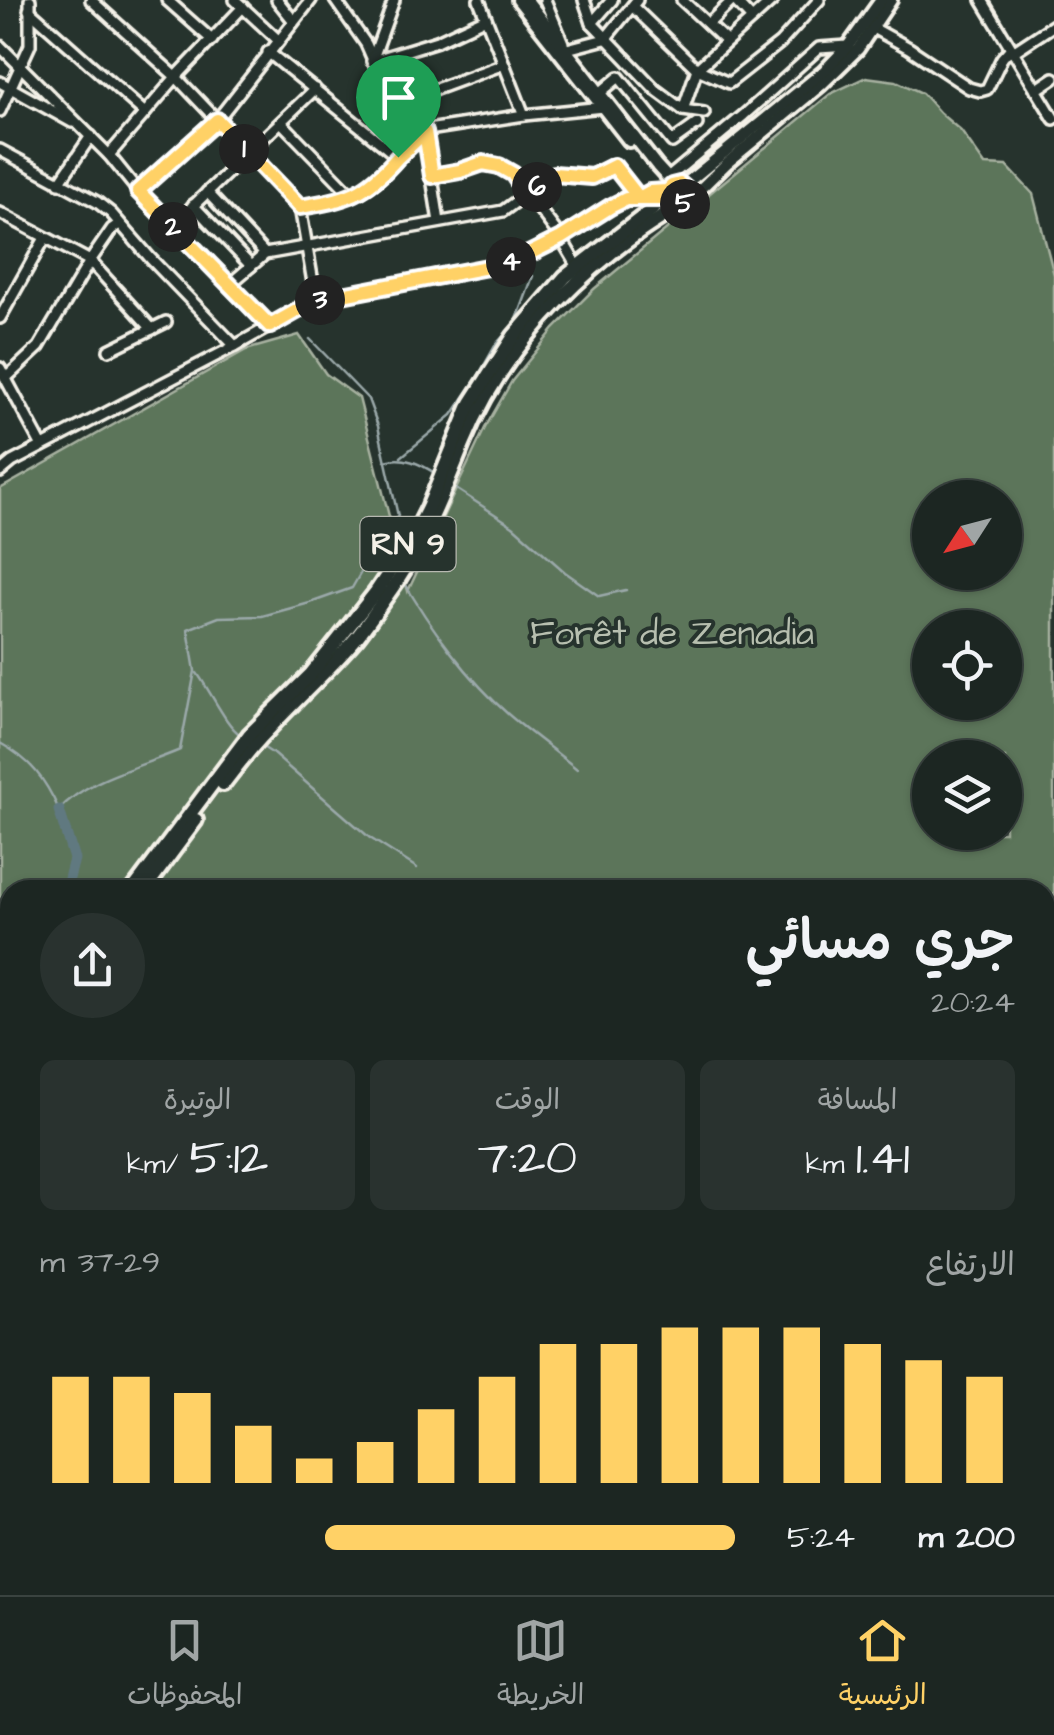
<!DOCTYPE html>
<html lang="ar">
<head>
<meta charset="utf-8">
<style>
	:root { --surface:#1c2622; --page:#29322f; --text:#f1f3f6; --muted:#a0a5a5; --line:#3a4340; --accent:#ffd166 }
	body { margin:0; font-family:"Architects Daughter","Playpen Sans Arabic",sans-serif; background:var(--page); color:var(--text); direction:rtl; height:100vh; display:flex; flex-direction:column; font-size:38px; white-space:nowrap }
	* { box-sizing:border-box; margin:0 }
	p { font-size:32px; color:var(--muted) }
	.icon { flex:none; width:55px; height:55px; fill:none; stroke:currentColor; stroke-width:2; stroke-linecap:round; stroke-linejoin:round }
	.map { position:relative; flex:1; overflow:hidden; direction:ltr }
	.side { position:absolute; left:0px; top:880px; width:1055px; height:715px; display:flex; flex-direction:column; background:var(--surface); border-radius:30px 30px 0 0; box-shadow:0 2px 8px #0004,0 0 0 2px var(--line); direction:rtl }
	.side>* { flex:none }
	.needle { width:65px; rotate:234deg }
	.controls { position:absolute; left:912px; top:480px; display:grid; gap:20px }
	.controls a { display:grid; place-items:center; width:110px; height:110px; border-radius:50%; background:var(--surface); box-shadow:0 2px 8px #0004,0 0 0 2px var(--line); font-size:50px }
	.pin { position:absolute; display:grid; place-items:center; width:85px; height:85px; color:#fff; margin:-102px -42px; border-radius:50% 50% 50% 0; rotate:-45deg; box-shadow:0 0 10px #0007 }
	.pin .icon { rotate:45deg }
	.km { position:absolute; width:50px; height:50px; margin:-25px; border-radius:50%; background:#222; color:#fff; font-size:28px; line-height:50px; text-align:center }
	.round { display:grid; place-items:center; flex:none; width:105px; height:105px; border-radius:52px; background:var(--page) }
	.head { display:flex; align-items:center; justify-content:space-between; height:170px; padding:0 40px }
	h1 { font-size:55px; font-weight:600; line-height:75px }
	.figures { display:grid; grid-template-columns:repeat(3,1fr); gap:15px; height:170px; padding:10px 40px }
	.figures div { display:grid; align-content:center; border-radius:15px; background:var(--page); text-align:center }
	.figures b { font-size:50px; font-weight:600 }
	.figures small { font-size:28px; font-weight:400 }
	.figures p { font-size:28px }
	.chart { height:280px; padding:20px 40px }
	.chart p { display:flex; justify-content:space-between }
	.chart svg { width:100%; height:180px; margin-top:10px; stroke:var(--accent); stroke-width:6 }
	ul { padding:0 40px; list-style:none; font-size:32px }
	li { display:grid; grid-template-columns:160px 120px 1fr; align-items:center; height:75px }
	li i { height:25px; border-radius:12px; background:var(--accent) }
	.tab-bar { display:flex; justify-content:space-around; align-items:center; height:140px; border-top:2px solid var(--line); background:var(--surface); font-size:28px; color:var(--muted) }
	.tab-bar a { display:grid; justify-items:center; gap:5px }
	.tab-bar .on { color:var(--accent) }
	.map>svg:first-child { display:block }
	.green { fill:#5b745a; stroke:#a8b2a1; stroke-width:2.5; fill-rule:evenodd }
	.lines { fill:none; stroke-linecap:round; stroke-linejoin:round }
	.stream { stroke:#9ba9aa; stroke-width:2.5 }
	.river { stroke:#607980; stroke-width:11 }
	.minor-casing { stroke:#f4f1e8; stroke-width:16 }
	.major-casing { stroke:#f4f1e8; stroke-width:18 }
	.highway-casing { stroke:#f4f1e8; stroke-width:20 }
	.minor { stroke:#26332d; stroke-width:9 }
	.major { stroke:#26332d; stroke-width:10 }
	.highway { stroke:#26332d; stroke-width:12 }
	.route-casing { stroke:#fff; stroke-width:20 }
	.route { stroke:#ffd166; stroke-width:12 }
	.labels { text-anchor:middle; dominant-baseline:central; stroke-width:8; stroke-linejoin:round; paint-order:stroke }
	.shield { fill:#26332d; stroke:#b6b8b0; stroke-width:2.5 }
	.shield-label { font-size:32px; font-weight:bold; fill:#f4f1e8 }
	.park-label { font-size:35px; fill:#b7bfaf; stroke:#26332d }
</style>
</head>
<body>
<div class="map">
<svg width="1054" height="1595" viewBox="0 0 1054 1595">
	<rect width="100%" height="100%" fill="#26332d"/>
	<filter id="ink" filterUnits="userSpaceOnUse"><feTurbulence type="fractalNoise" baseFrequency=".01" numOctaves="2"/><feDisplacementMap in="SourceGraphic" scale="20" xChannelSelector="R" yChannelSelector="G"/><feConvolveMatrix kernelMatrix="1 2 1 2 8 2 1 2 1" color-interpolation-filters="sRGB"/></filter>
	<g filter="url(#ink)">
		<!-- green -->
		<path class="green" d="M 866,77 L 896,81 L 922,93 L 940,113 L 961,131 L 985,165 L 1007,166 L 1033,194 L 1054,275 L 1054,1338 L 1045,1347 L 1045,890 L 10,890 L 10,1427 L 0,1425 L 0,489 L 246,350 L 299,335 L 326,374 L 359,398 L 408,591 L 485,428 L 512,381 L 554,329 L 594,289 L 830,94 ZM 930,498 L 1005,498 L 1005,572 L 930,572 ZM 930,628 L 1005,628 L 1005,702 L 930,702 ZM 930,758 L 1005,758 L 1005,832 L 930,832 Z"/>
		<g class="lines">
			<!-- stream -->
			<g class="stream">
				<path d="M 401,457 L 452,415 L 478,376 L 496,344 L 516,322 L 533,276"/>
				<path d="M 385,461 C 404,456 420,463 436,474"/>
				<path d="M 450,485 L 513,526 L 565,572 L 599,596 L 626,590"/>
				<path d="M 381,541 L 392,560"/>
				<path d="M 403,580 C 428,625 470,681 509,715 C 531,734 555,751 577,769"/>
				<path d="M 197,673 C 210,690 226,726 241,735"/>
				<path d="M 0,743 C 31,760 45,779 59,810 C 87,778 141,767 180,750 L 195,671 L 188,629 L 219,617 L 262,616 L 310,603 L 352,588 L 380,539 L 398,516 L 378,426 L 368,399 L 310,339"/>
				<path d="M 261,746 L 272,753 L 370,838 L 417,868"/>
				<path d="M 7,1085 L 10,1087"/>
			</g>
			<!-- river -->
			<g class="river">
				<path d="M 59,810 L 74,859 L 66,890"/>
				<path d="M 0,979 L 10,973"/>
				<path d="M 0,1017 L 10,1027"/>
				<path d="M 0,1099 L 10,1080"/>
				<path d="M 0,1221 L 10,1208"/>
				<path d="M 0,1567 L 10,1579"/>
				<path d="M 15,1585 L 23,1595"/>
			</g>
			<defs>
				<g id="minor">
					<path d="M 91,0 L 176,77 L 300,207 L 316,300"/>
					<path d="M 167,0 L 212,40"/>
					<path d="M 235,0 L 278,40"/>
					<path d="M 277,0 L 293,20"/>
					<path d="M 335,0 L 366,44 L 377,69 L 383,94 L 394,109 L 425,133 L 439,222"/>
					<path d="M 479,0 L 524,115"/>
					<path d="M 545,0 L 563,43"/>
					<path d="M 584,0 L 592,23 L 656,90 L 683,110 L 704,113"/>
					<path d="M 682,0 L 726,41"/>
					<path d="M 734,0 L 752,19"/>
					<path d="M 982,0 L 1054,119"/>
					<path d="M 633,7 L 697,69 L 729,83 L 780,43 L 819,0"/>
					<path d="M 29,10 L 145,113"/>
					<path d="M 592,23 L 612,0"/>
					<path d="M 708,24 L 733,0"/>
					<path d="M 873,28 L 909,48 L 969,88 L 980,91 L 987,89 L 1002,58 L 1011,48"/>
					<path d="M 0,46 L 109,155 L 138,191 L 269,326"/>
					<path d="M 567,49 L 605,39 L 637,0"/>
					<path d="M 268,52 L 398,157"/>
					<path d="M 1013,52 L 1054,25"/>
					<path d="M 372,61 L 437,41 L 486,18"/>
					<path d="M 372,61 L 394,0"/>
					<path d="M 0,82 L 72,122"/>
					<path d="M 1036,90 L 1054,78"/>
					<path d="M 601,92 L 619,77 L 672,142 L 697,124"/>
					<path d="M 394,109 L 436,89 L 504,64"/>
					<path d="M 683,110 L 697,69 L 773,0"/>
					<path d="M 0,111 L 30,45 L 30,0"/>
					<path d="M 281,122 L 352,195"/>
					<path d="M 0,150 L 97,202 L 111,213 L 151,259 L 235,346"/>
					<path d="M 109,155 L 176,77 L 243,7"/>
					<path d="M 431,175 L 460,171 L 483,163 L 499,166 L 513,174 L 561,238 L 578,267"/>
					<path d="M 668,178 L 744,115 L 819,48 L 848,46"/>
					<path d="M 59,183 L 91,136"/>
					<path d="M 138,191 L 217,120 L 311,0"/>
					<path d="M 207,192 L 265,254"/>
					<path d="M 193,205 L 251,266"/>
					<path d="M 300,207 C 326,203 355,199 376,181 C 395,165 407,144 428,130 L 524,115 L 603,107"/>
					<path d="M 0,213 L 90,261 L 152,329"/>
					<path d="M 172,226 L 315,89"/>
					<path d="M 229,285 L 265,254 L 503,211 L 554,174 L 592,177 L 614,165 L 639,198"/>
					<path d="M 0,318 L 45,238"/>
					<path d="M 109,350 L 166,322"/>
					<path d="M 0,368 L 42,446"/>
					<path d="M 6,378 L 39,347 L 90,261 L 112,229 L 119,224"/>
					<path d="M 0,472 L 12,462 L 235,346 L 316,300 L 503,264 L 521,258 L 561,238 L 610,207 L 626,199 L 664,200"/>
					<path d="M 1045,1522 L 1053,1480"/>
					<path d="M 959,1595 L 961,1585"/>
				</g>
				<g id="major">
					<path d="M 518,0 L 629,141"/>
					<path d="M 527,0 L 657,166 L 668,178 L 679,183"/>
					<path d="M 680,184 L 672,186 L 667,191 L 667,199 L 674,206 L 684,205 L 727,163 L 821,85 L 858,49 L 891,0"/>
					<path d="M 683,186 L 823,72 L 848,46 L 881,0"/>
					<path d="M 0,1430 L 10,1435"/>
					<path d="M 692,1585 L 714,1587 L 741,1585"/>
					<path d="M 831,1585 L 855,1595"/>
				</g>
				<g id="highway">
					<path d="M 223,784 C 237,766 251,747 267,731 C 296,699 329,670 357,637 C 368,623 378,608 388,594 C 422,548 442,496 463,444 C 494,367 547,305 611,253 C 633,236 656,219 681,207"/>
					<path d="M 133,890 L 249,735 L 311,674 L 375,593 L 416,532 L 428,508 L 471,403 L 514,336 L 565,277 L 654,208 L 666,196"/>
					<path d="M 144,890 L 196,820"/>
					<path d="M 0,1172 L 10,1157"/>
					<path d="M 0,1190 L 10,1175"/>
				</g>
			</defs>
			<!-- minor casing -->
			<use href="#minor" class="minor-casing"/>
			<!-- major casing -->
			<use href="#major" class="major-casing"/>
			<!-- highway casing -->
			<use href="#highway" class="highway-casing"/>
			<!-- minor -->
			<use href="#minor" class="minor"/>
			<!-- major -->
			<use href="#major" class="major"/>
			<!-- highway -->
			<use href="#highway" class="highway"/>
		</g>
	</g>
	<g class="lines" filter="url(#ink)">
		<defs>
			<path id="route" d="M 398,157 C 365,195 348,199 300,207 L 217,120 L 138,191 L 270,326 L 316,300 L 503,264 L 521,258 L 561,238 L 610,207 L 626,199 L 667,199 C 673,209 683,209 688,199 L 688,191 L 680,184 L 672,186 L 667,191 L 650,192 L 639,198 L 614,166 L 592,177 L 554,174 L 527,195 L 513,174 L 499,166 L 483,163 L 460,171 L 432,176 L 425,132 L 398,157"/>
		</defs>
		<!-- route casing -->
		<use href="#route" class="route-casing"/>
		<!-- route -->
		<use href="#route" class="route"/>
	</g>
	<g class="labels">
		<!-- shield labels -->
		<rect class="shield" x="360.5" y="517" width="95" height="54" rx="8"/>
		<g class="shield-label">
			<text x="408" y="544">RN 9</text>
		</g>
		<!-- park labels -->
		<g class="park-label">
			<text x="672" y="633">Forêt de Zenadia</text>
		</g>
	</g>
</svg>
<div class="controls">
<a><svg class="needle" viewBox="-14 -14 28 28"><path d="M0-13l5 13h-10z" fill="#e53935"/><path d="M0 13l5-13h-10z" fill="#a0a5a5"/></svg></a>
<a><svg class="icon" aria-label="locate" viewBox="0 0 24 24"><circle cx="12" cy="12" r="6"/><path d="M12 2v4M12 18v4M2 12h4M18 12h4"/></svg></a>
<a><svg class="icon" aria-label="layers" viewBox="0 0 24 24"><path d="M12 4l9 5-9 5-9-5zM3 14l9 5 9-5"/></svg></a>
</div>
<div class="pin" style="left:398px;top:157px;background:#1e9e55"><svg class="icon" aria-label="arrive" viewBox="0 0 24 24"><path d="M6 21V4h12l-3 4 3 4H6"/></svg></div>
<b class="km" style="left:244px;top:149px">1</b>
<b class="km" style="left:173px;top:227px">2</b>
<b class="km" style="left:320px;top:300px">3</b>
<b class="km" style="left:511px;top:262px">4</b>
<b class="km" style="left:685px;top:204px">5</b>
<b class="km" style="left:537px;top:187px">6</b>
<section class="side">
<div class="head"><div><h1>جري مسائي</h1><p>20:24</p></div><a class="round"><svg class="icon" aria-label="share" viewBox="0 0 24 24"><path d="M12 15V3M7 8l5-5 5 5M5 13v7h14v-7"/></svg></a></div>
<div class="figures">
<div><p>المسافة</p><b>1.41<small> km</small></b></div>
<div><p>الوقت</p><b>7:20</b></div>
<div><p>الوتيرة</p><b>5:12<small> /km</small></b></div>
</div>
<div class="chart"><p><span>الارتفاع</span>29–37 m</p>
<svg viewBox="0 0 160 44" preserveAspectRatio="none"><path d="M5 44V18M15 44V18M25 44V22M35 44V30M45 44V38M55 44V34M65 44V26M75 44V18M85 44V10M95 44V10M105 44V6M115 44V6M125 44V6M135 44V10M145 44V14M155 44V18"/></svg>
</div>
<ul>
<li><b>200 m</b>5:24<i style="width:59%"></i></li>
</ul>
</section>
</div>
<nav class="tab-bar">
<a class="on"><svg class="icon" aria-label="home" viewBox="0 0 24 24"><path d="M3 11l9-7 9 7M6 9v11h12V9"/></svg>الرئيسية</a>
<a><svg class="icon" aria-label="map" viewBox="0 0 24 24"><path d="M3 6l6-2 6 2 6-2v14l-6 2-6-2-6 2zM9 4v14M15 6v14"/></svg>الخريطة</a>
<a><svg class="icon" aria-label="saved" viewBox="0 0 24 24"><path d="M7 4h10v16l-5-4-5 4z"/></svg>المحفوظات</a>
</nav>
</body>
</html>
